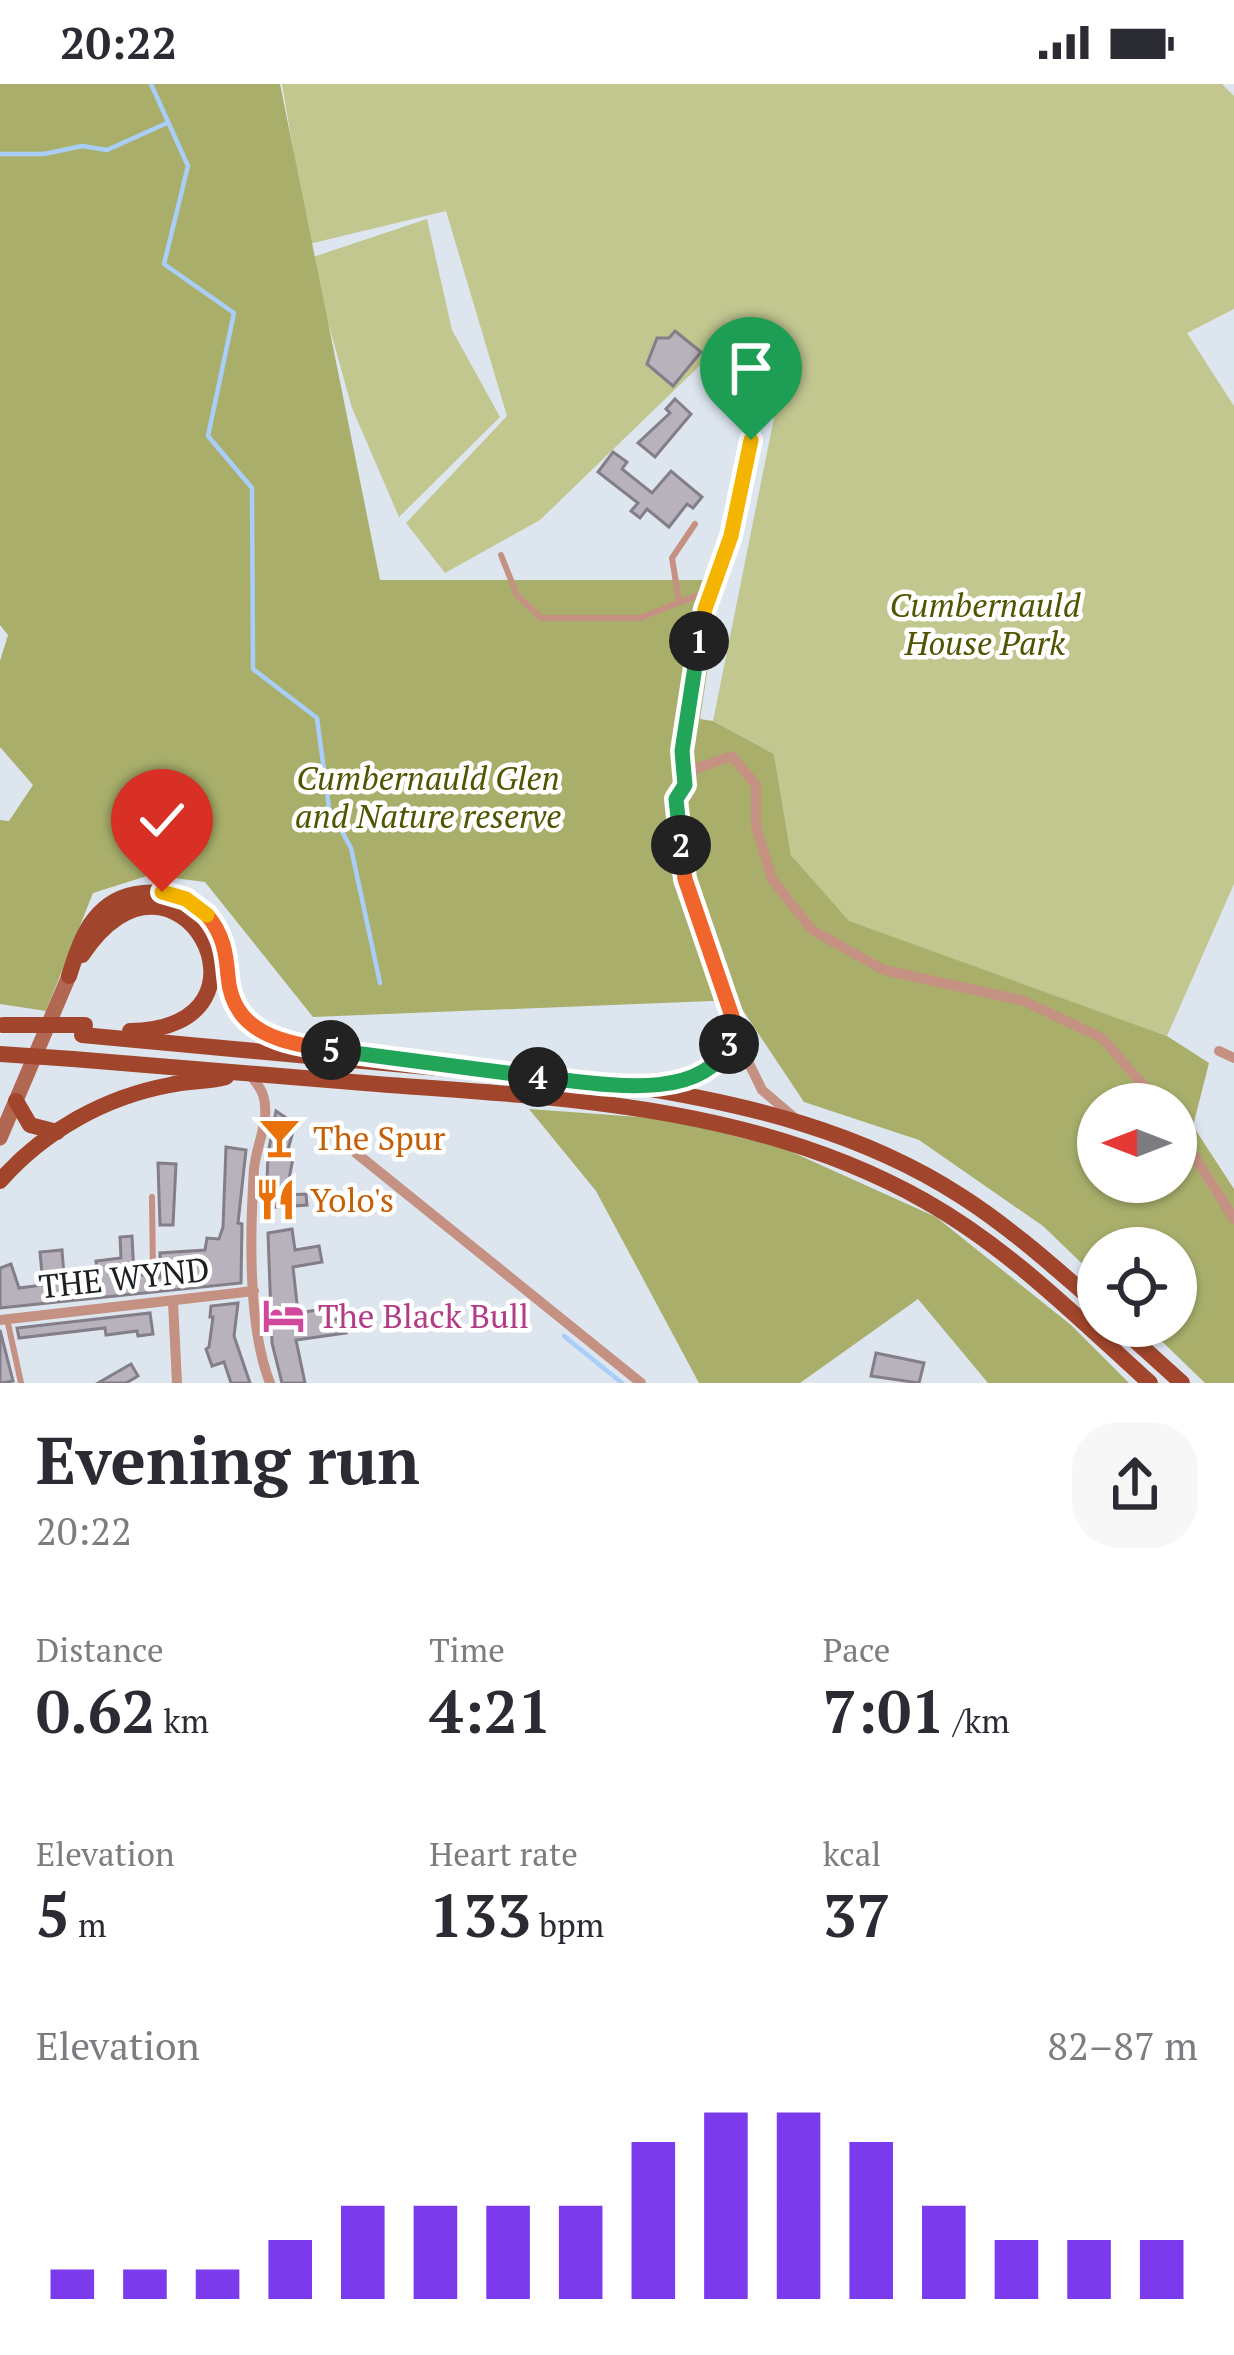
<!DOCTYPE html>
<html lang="en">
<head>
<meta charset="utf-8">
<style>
	:root { --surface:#fff; --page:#f7f7f7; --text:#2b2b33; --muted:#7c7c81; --accent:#7c3aed }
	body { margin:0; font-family:"PT Serif",serif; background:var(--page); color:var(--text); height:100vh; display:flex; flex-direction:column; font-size:45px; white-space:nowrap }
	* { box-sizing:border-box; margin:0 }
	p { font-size:39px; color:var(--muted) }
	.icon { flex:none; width:66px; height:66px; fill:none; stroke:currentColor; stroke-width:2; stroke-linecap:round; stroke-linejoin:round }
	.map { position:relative; height:1299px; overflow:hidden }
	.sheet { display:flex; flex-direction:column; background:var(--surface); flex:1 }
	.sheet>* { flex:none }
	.needle { width:78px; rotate:270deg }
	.fabs { position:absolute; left:1077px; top:999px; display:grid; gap:24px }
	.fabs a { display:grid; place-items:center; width:120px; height:120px; border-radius:50%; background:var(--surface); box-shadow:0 3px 9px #0004; font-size:60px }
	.pin { position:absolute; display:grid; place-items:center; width:102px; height:102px; color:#fff; margin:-123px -51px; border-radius:50% 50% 50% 0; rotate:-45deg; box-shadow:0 0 12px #0007 }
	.pin .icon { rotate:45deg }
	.km { position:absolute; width:60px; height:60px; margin:-30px; border-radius:50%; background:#222; color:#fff; font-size:33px; line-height:60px; text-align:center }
	.round { display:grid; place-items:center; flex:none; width:126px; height:126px; border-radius:48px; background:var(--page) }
	.head { display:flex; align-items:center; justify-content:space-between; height:204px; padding:0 36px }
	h1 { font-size:66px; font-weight:700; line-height:90px }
	.figures { display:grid; grid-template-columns:repeat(3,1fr); gap:18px; height:204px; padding:12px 36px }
	.figures div { display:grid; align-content:center }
	.figures b { font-size:60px; font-weight:700 }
	.figures small { font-size:33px; font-weight:400 }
	.figures p { font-size:33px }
	.chart { height:336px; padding:24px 36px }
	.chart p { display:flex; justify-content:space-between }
	.chart svg { width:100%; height:216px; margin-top:12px; stroke:var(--accent); stroke-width:6 }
	.status { display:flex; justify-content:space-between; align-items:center; height:84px; padding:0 60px; background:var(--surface); direction:ltr }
	.status svg { height:33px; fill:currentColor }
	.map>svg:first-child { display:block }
	.green { fill:#c2c790 }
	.forest { fill:#a9af6b; fill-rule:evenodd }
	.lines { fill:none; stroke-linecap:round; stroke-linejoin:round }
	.stream { stroke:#a9cef9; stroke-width:4.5 }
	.building { fill:#b8b2bd; stroke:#837e88; stroke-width:3 }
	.lane { stroke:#c59182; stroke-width:6 }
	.street { stroke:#c59182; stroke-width:10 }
	.secondary { stroke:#b16751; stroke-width:15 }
	.primary { stroke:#a1462c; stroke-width:16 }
	.primary-bridge { stroke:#a1462c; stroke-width:16 }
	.split-1-casing { stroke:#fff; stroke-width:24 }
	.split-2-casing { stroke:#fff; stroke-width:24 }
	.split-3-casing { stroke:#fff; stroke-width:24 }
	.split-4-casing { stroke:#fff; stroke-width:24 }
	.split-5-casing { stroke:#fff; stroke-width:24 }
	.split-6-casing { stroke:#fff; stroke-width:24 }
	.split-7-casing { stroke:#fff; stroke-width:24 }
	.split-1 { stroke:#f5b400; stroke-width:15 }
	.split-2 { stroke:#22a559; stroke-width:15 }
	.split-3 { stroke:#f0652b; stroke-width:15 }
	.split-4 { stroke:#22a559; stroke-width:15 }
	.split-5 { stroke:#22a559; stroke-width:15 }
	.split-6 { stroke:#f0652b; stroke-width:15 }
	.split-7 { stroke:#f5b400; stroke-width:15 }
	.labels { text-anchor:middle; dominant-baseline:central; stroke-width:9; stroke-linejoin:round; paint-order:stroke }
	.park-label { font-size:33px; font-style:italic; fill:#515400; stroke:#fff }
	.food-label { font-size:33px; fill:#c56008; stroke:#fff; text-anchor:start }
	.street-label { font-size:33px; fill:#1d2023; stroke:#fff }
	.hotel-label { font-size:33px; fill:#b23c85; stroke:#fff; text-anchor:start }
</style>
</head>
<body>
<div class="status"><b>20:22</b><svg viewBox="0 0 49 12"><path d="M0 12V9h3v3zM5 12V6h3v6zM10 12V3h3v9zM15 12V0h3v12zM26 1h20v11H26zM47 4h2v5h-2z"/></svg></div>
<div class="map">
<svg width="1234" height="1299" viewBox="0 0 1234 1299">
	<rect width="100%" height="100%" fill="#dde5ef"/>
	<!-- green -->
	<g class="green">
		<path d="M 282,0 L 1222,0 L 1234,12 L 1234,225 L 1187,249 L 1234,322 L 1234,800 L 1167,952 L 849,838 L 791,771 L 774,670 L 713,637 L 777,319 L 719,263 L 540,436 L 445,489 L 406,439 L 507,332 L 446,127 L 309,160 Z"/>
		<path d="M 427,135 L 452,246 L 500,333 L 399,433 L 352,324 L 310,174 Z"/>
	</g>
	<!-- forest -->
	<g class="forest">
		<path d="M 0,0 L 280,0 L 380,496 L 721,496 L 700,635 L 713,637 L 774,670 L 791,771 L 849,837 L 1167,952 L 1209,979 L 1193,1042 L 1234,1105 L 1234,1299 L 1205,1299 L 1146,1242 L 1176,1242 L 1176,1164 L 1098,1164 L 1098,1195 L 1043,1142 L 919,1056 L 804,1018 L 736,916 L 313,933 L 205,798 L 150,791 L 93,809 L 46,927 L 0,920 L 0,736 L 9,737 L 33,701 L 0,663 L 0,577 L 8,551 L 0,541 ZM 1098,1020 L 1176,1020 L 1176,1098 L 1098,1098 Z"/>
		<path d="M 529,1025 L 667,1035 L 783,1064 L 936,1133 L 1071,1241 L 1129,1299 L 988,1299 L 918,1215 L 800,1299 L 699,1299 L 596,1107 Z"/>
	</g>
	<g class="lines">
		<!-- stream -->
		<g class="stream">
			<path d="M 151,0 L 188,82 L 164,180 L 234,229 L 208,352 L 252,404 L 253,585 L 317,634 L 329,724 L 351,764 L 380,899"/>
			<path d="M 0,70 L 44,70 L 82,62 L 107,66 L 167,39"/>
			<path d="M 564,1252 L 622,1299"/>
		</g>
	</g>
	<!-- building -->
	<g class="building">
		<path d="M 675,247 L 701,268 L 673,302 L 647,280 L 657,254 L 669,254 Z"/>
		<path d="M 675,315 L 691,330 L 655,373 L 638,359 L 670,329 L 666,325 Z"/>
		<path d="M 613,368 L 627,378 L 622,385 L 652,409 L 671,387 L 702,413 L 693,424 L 687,420 L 669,443 L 647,425 L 640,434 L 631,427 L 638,419 L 598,388 Z"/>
		<path d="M 276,1027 L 295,1040 L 286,1073 L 293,1074 L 286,1111 L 306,1110 L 307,1121 L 266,1124 L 268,1070 Z"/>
		<path d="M 226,1063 L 246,1066 L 238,1139 L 242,1140 L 241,1199 L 0,1224 L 0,1184 L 11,1180 L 19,1204 L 43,1201 L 40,1168 L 62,1166 L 65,1204 L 99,1200 L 96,1177 L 121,1174 L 120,1153 L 132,1152 L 134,1191 L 146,1191 L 152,1197 L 160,1193 L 160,1169 L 205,1166 L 207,1154 L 219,1155 L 223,1143 Z"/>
		<path d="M 158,1079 L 176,1080 L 173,1141 L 160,1141 Z"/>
		<path d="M 292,1145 L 295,1166 L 319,1162 L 322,1178 L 293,1183 L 298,1229 L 330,1224 L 332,1236 L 343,1234 L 346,1249 L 296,1256 L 305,1299 L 282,1299 L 272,1259 L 268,1149 Z"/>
		<path d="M 238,1219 L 234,1252 L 250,1299 L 231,1299 L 224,1278 L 212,1282 L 206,1265 L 209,1263 L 213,1233 L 210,1233 L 211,1222 Z"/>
		<path d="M 150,1229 L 153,1250 L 138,1252 L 137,1247 L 106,1251 L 105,1244 L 19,1254 L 17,1244 Z"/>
		<path d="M 0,1246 L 13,1297 L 2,1299 L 0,1299 Z"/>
		<path d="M 876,1269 L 924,1279 L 919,1299 L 871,1292 Z"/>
		<path d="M 131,1280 L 138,1292 L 126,1299 L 98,1299 Z"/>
	</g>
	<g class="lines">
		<!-- lane -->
		<g class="lane">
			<path d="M 501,471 L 517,511 L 541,534 L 640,534 L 711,506"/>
			<path d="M 679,517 L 672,474 L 695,440"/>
			<path d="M 685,697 C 680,650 692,571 705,524 C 723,458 757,399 747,328 L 717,304"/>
			<path d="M 152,1113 L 153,1190"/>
			<path d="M 7,1235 L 21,1299"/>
		</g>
		<!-- street -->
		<g class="street">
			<path d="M 1219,967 L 1234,974"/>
			<path d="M 248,988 C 253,995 261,1003 263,1011 C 271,1035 256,1061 254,1085 C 250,1147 247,1241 270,1299"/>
			<path d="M 653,1000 C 702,995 721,991 734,940"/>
			<path d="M 796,1035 L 762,1006 L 744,969 L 685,795 L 676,715 L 695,685 L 732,672 L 756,701 L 756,742 L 772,795 L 812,846 L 884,886 L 1024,917 L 1102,954 L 1160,1020"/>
			<path d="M 1176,1043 L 1234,1135"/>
			<path d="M 356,1069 L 641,1299"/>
			<path d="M 173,1218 L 177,1299"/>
			<path d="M 0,1236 L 254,1207"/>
		</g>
		<!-- secondary -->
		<path class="secondary" d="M 0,1054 L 69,892"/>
		<!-- primary -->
		<g class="primary">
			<path d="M 82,871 C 176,729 293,945 130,947"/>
			<path d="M 69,892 C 80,856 93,818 135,810 C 176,802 219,826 226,869 C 231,894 227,918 247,938 C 264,956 292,960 316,964"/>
			<path d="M 82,951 L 632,1002 C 747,1020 862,1048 961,1112 C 1011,1144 1054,1183 1098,1221"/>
			<path d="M 73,975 C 178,983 284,993 389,1001 C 573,1014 761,1024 925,1117 C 1010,1165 1078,1234 1150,1299"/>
			<path d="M 16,1017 L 30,1041 L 57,1048"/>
			<path d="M 0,1097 C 44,1047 105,1013 170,1001 C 188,997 207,998 226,993"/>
			<path d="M 1119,1242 L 1182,1299"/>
		</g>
		<!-- primary-bridge -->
		<g class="primary-bridge">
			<path d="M 3,941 L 85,941"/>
			<path d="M 0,970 L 73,975"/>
		</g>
	</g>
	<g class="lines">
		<defs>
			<path id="split-1" d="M 699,557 L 705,525 L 731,452 L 751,356"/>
			<path id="split-2" d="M 681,761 L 676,715 L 685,701 L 682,667 L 699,557"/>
			<path id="split-3" d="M 681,761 L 685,795 L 734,938 L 729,960"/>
			<path id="split-4" d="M 538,993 C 593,998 700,1022 729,960"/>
			<path id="split-5" d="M 331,966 L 538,993"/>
			<path id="split-6" d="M 207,831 C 223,850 226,868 228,892 C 232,950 284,959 331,966"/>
			<path id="split-7" d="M 162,808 L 186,815 L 207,831"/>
		</defs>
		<!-- split-1 casing -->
		<use href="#split-1" class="split-1-casing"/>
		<!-- split-2 casing -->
		<use href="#split-2" class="split-2-casing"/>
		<!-- split-3 casing -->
		<use href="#split-3" class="split-3-casing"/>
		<!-- split-4 casing -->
		<use href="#split-4" class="split-4-casing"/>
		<!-- split-5 casing -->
		<use href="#split-5" class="split-5-casing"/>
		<!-- split-6 casing -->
		<use href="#split-6" class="split-6-casing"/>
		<!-- split-7 casing -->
		<use href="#split-7" class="split-7-casing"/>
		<!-- split-1 -->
		<use href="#split-1" class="split-1"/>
		<!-- split-2 -->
		<use href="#split-2" class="split-2"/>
		<!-- split-3 -->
		<use href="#split-3" class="split-3"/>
		<!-- split-4 -->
		<use href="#split-4" class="split-4"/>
		<!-- split-5 -->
		<use href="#split-5" class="split-5"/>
		<!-- split-6 -->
		<use href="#split-6" class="split-6"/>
		<!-- split-7 -->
		<use href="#split-7" class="split-7"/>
	</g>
	<!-- icons -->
	<defs>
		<symbol id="bar-bare" viewBox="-9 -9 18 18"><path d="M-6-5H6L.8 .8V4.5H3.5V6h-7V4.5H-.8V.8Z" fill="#e8710a" stroke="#fff" stroke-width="2.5" paint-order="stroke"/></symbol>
		<symbol id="restaurant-bare" viewBox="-9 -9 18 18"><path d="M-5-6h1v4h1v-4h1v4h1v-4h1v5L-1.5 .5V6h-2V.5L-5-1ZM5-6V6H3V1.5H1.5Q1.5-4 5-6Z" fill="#e8710a" stroke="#fff" stroke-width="2.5" paint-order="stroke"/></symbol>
		<symbol id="hotel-bare" viewBox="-9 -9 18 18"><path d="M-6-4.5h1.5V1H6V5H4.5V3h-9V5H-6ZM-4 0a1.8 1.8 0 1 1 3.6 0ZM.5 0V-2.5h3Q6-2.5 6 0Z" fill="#d1479c" stroke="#fff" stroke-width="2.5" paint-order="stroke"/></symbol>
	</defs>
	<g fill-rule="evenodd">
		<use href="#bar-bare" x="250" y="1024" width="59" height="59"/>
		<use href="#restaurant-bare" x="246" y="1086" width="59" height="59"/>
		<use href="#hotel-bare" x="254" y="1202" width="59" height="59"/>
	</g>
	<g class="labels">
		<!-- park labels -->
		<g class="park-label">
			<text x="985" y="520">Cumbernauld<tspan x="985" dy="38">House Park</tspan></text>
			<text x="428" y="693">Cumbernauld Glen<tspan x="428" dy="38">and Nature reserve</tspan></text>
		</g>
		<!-- food labels -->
		<g class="food-label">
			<text x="313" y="1053">The Spur</text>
			<text x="310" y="1115">Yolo's</text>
		</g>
		<!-- street labels -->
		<g class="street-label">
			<text transform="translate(124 1193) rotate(-6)">THE WYND</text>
		</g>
		<!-- hotel labels -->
		<g class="hotel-label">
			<text x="318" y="1231">The Black Bull</text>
		</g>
	</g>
</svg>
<div class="fabs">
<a><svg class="needle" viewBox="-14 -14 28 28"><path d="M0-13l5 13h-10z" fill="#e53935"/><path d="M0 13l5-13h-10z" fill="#7c7c81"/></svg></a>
<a><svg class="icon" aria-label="locate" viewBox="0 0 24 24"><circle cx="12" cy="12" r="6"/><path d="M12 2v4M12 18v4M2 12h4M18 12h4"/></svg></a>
</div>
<div class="pin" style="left:751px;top:356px;background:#1e9e55"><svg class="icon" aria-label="arrive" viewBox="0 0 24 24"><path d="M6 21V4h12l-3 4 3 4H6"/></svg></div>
<div class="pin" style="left:162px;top:808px;background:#d93025"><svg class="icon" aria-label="check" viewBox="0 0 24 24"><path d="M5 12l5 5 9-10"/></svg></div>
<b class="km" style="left:699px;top:557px">1</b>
<b class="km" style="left:681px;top:761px">2</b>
<b class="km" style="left:729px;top:960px">3</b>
<b class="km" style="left:538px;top:993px">4</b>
<b class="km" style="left:331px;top:966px">5</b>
</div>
<section class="sheet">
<div class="head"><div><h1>Evening run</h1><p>20:22</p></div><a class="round"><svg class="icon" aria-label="share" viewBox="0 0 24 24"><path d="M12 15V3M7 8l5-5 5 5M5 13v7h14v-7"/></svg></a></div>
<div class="figures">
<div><p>Distance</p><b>0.62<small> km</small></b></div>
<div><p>Time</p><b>4:21</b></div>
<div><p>Pace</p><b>7:01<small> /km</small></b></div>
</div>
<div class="figures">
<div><p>Elevation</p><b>5<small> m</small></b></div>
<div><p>Heart rate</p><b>133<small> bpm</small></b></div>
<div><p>kcal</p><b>37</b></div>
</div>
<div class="chart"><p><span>Elevation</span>82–87 m</p>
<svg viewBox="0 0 160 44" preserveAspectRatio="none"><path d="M5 44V38M15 44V38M25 44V38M35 44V32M45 44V25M55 44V25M65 44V25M75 44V25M85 44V12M95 44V6M105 44V6M115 44V12M125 44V25M135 44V32M145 44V32M155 44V32"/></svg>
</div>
</section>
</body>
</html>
